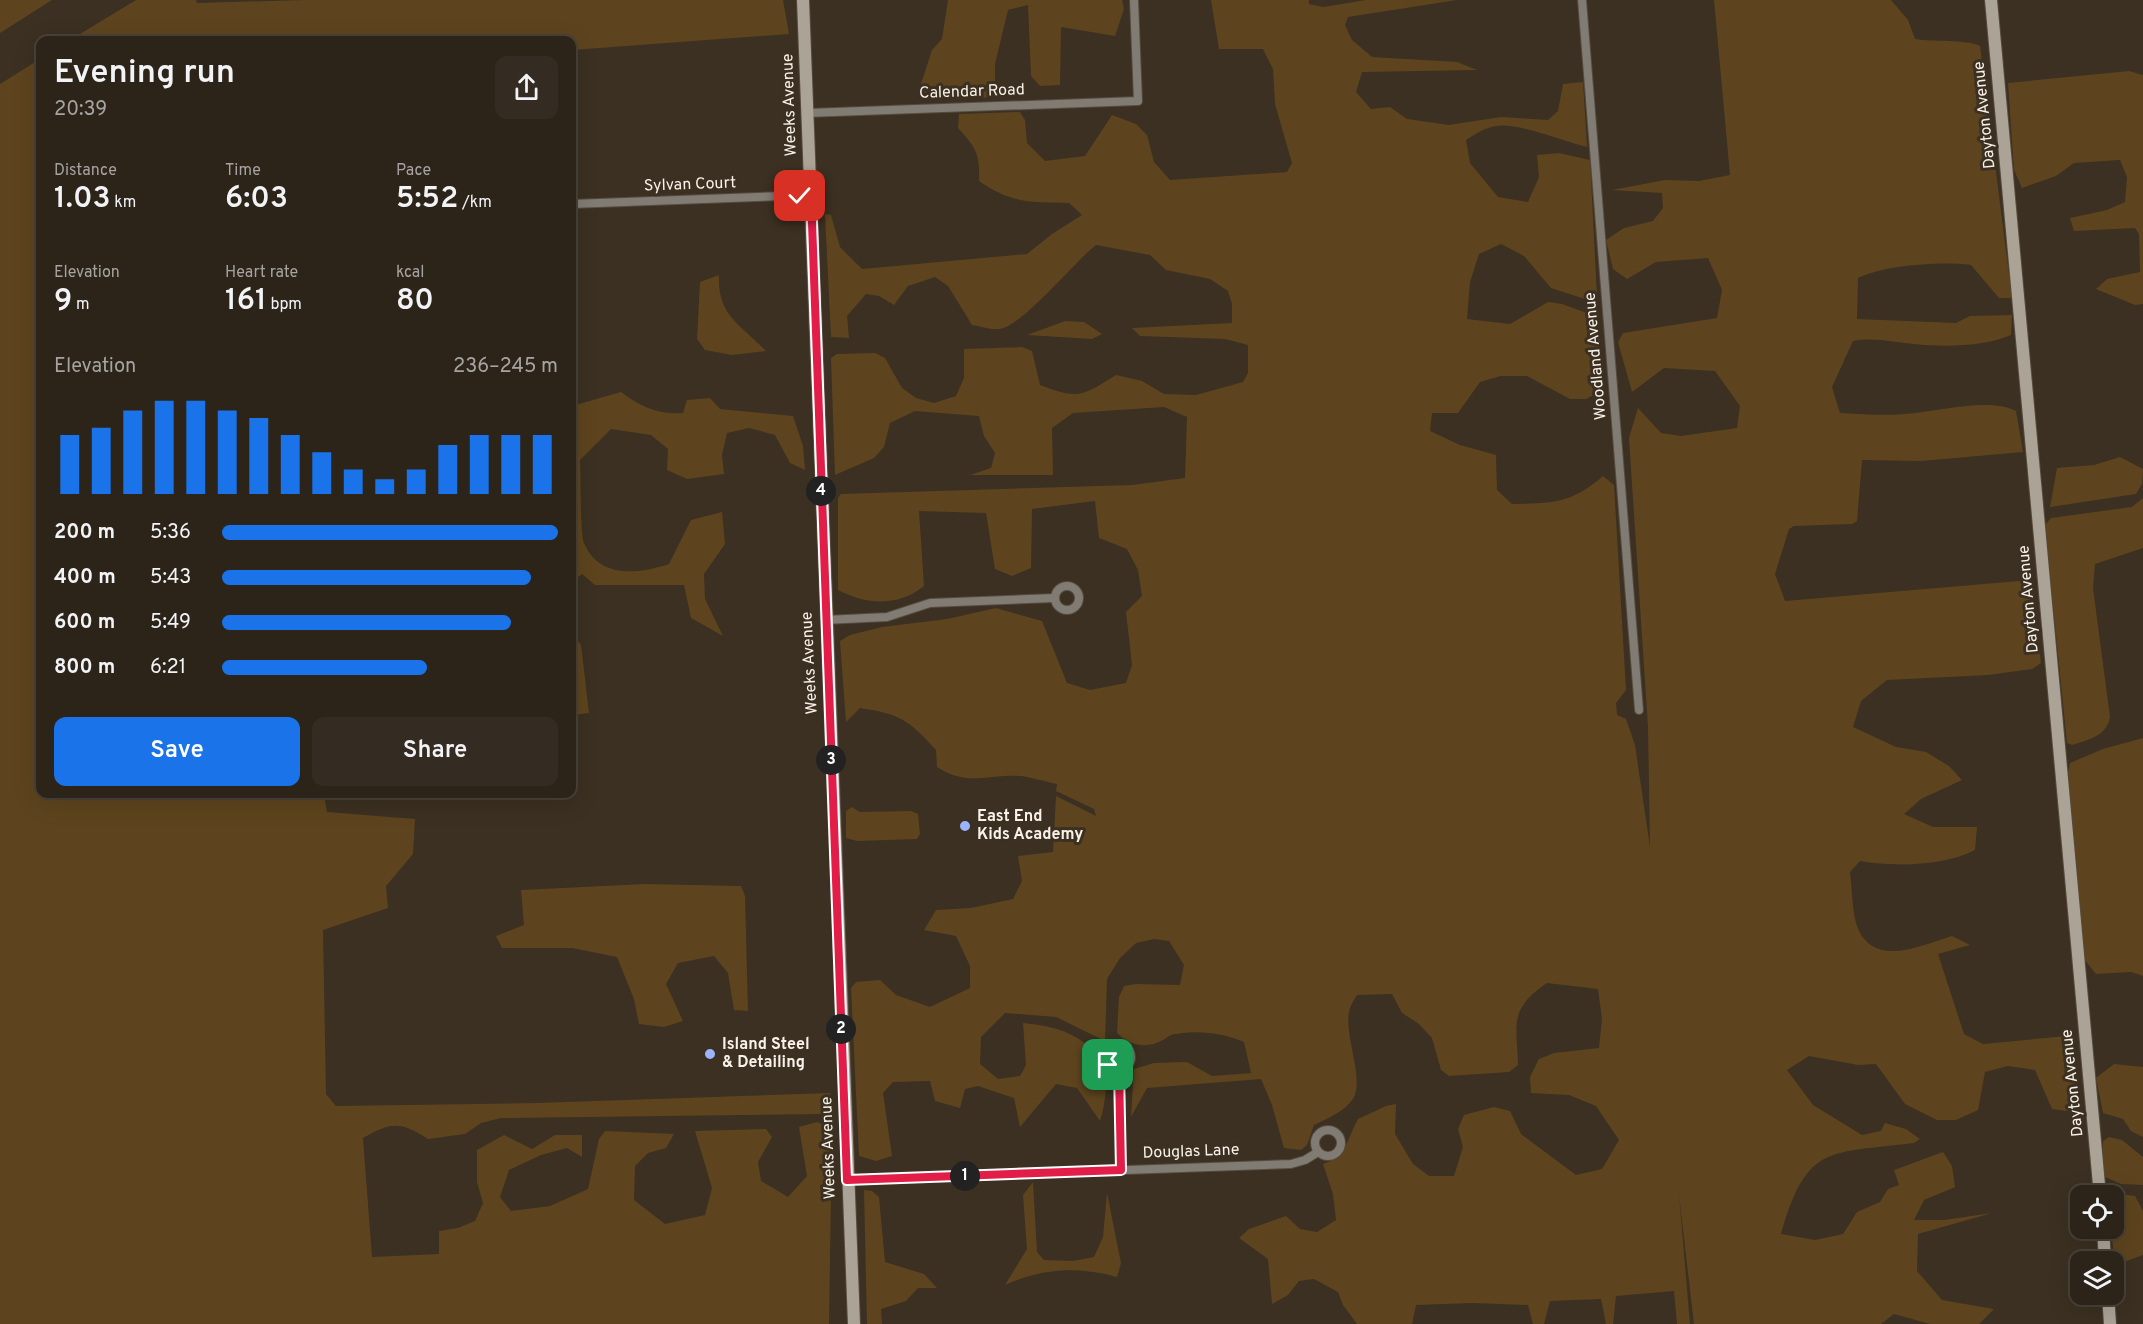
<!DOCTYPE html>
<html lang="en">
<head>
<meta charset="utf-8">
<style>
	:root { --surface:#2c2419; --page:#342c22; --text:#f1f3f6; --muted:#a6a4a2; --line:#484138; --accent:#1a73e8 }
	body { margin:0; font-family:Overpass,sans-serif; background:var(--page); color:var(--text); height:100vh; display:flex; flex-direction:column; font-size:22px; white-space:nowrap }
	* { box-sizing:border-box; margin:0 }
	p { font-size:20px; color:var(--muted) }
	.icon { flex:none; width:33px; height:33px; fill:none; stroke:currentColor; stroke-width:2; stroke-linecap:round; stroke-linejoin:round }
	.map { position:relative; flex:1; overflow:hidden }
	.sheet { position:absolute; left:36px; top:36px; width:540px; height:762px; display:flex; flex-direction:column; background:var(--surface); border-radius:12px; box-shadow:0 6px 24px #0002,0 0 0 2px var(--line) }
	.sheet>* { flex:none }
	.buttons { position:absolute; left:2070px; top:1185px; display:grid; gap:12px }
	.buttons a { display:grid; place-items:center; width:54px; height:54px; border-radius:12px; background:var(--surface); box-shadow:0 6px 24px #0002,0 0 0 2px var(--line); font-size:30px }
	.pin { position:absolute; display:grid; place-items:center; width:51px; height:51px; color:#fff; margin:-26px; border-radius:12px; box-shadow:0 3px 9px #0006 }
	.km { position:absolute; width:30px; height:30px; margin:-15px; border-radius:50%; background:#222; color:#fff; font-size:16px; line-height:30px; text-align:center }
	.round { display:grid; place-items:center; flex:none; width:63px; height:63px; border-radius:12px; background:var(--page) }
	.overview { display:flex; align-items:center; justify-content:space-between; height:102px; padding:0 18px }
	h1 { font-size:33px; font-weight:600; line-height:45px }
	.metrics { display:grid; grid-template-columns:repeat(3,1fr); gap:9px; height:102px; padding:6px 18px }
	.metrics div { display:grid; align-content:center }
	.metrics b { font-size:30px; font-weight:600 }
	.metrics small { font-size:16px; font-weight:400 }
	.metrics p { font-size:16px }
	.chart { height:168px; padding:12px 18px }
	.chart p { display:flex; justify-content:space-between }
	.chart svg { width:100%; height:108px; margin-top:6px; stroke:var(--accent); stroke-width:6 }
	.action { display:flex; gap:12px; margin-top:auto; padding:12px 18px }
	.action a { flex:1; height:69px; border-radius:12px; background:var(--accent); color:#fff; font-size:24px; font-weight:600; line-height:69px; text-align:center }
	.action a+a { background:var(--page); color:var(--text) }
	ul { padding:0 18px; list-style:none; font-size:20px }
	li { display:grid; grid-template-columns:96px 72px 1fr; align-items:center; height:45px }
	li i { height:15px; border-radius:8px; background:var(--accent) }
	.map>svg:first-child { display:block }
	.green { fill:#5d441e }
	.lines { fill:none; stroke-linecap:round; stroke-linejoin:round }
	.street-casing { stroke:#564b3d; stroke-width:10 }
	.secondary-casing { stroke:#564b3d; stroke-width:14 }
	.street { stroke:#807b73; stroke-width:8 }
	.secondary { stroke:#aca397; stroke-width:12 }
	.route-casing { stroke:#fff; stroke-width:12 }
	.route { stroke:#e11d48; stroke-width:8 }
	.poi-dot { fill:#9ab5fd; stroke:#3b3021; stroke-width:2 }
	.labels { text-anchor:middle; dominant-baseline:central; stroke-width:6; stroke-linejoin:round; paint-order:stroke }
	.street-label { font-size:16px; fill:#f9f2e9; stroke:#3b3021 }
	.poi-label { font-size:16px; font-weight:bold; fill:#f9f2e9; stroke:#3b3021; text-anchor:start }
</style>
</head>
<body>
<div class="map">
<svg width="2143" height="1324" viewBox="0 0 2143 1324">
	<rect width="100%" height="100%" fill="#3b3021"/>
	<!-- green -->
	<g class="green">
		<path d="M 0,0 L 52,0 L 0,33 Z"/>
		<path d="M 136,0 L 196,0 L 197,3 L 304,0 L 783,0 L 789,34 L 572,50 L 572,40 L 70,40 Z"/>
		<path d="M 948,0 L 1122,0 L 1124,9 L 1115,36 L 1061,27 L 1060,85 L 1040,86 L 1031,76 L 1028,5 L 1008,10 L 995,64 L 995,97 L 952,99 L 918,93 L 932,50 L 942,39 Z"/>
		<path d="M 1211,0 L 1309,0 L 1309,4 L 1323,7 L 1366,0 L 1457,0 L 1348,17 L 1345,25 L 1352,40 L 1372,57 L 1457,62 L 1477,70 L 1362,72 L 1356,92 L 1371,109 L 1390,107 L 1407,119 L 1449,125 L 1501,117 L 1548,120 L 1558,111 L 1563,84 L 1583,82 L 1587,147 C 1563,141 1517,122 1496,126 C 1486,127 1474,135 1466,140 L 1470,163 L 1498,197 L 1528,202 L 1539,177 L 1537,155 L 1559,153 L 1590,160 L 1597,296 L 1588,300 L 1551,288 L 1524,256 L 1501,244 L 1479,254 L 1470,282 L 1467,319 L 1510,324 L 1548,302 L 1562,304 L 1598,317 L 1605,389 L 1586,399 L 1570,399 L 1527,376 L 1501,376 L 1480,382 L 1458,413 L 1432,413 L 1430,431 L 1460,445 L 1496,455 L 1497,490 L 1512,504 C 1552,503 1571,504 1603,476 L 1614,485 L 1626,690 L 1616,703 L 1617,715 L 1626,719 L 1635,745 L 1650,847 L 1648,727 L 1629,438 L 1638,408 L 1661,433 L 1681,436 L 1737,428 L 1740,406 L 1715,371 L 1664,368 L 1632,392 L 1618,342 L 1623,333 L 1717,318 L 1722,290 L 1708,258 L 1656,262 L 1627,279 L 1613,269 L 1606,240 L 1624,228 L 1653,221 L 1663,208 L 1662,193 L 1612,190 L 1665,180 L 1699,181 L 1730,175 L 1714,0 L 1891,0 L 1908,20 L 1915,39 C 1935,42 1965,39 1980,46 L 2012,298 L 1999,298 L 1971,265 C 1941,261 1886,265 1858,278 L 1857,319 L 1956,323 L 1970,316 L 2012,315 L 2011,335 C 1983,347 1944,347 1914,344 C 1893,342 1873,337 1853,341 L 1832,387 L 1840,413 C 1861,414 1884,416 1905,414 C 1936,412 1989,397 2016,411 L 2023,452 L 1921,461 L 1862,460 L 1857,521 L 1852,524 L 1794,526 L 1789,529 L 1775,574 L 1785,601 L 2019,581 L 2032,585 L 2041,663 L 2032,669 L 1988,675 L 1887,680 L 1861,701 L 1853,727 L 1896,747 L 1926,752 L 1949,766 L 1962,780 L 1921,799 L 1904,814 L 1933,827 L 1977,827 L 1975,850 C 1946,866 1893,867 1860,861 L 1850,872 C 1852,888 1852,907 1856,923 C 1871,970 1919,946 1952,936 L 1970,945 L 1938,954 L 1964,1034 L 1983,1044 L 2067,1036 L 2073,1045 L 2078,1105 L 2066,1111 L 2052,1109 L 2035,1070 L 2008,1066 L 1985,1072 L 1978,1110 L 1956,1120 L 1937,1120 L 1905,1104 L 1876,1064 L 1858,1065 L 1809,1056 L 1787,1070 L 1813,1105 L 1862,1135 L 1881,1131 L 1885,1123 L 1906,1129 L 1920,1139 L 1914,1143 C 1829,1154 1807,1143 1781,1234 L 1815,1240 L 1843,1234 L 1857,1212 L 1880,1202 L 1888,1189 L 1899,1185 L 1894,1170 L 1943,1152 L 1952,1166 L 1955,1187 L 1924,1200 L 1914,1220 L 1944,1220 L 1992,1213 L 1918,1234 L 1917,1271 L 1942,1300 L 1994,1309 L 1979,1324 L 1930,1324 L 1894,1314 L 1881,1324 L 1694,1324 L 1679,1195 L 1690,1324 L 1677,1324 L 1674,1291 L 1616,1296 L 1613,1324 L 1606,1324 L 1601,1299 L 1550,1301 L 1544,1324 L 1533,1324 L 1528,1305 L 1473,1303 L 1416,1305 L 1412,1324 L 1357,1324 L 1343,1305 L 1338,1292 L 1314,1279 L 1299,1281 L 1288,1295 L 1272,1304 L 1268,1259 L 1239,1238 L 1249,1229 L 1286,1216 L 1300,1229 L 1317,1232 L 1336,1220 L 1333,1194 L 1323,1164 C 1346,1157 1347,1139 1358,1119 L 1386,1106 L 1396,1104 L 1395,1134 L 1413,1164 L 1429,1176 L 1454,1176 L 1463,1147 L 1458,1129 L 1464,1115 L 1494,1107 L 1510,1111 L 1521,1134 L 1576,1175 L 1602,1169 L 1619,1140 L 1596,1106 L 1569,1095 L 1531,1093 L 1530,1077 L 1539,1059 L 1554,1053 L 1599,1048 L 1602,1019 L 1598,989 L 1547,983 C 1508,1010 1517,1023 1518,1065 L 1509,1072 L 1449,1076 L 1441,1070 L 1432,1038 L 1419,1024 L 1402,1013 L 1392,994 L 1357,995 C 1354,1000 1350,1006 1349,1012 C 1344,1035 1365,1080 1353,1099 C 1345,1111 1327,1119 1314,1125 L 1307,1145 L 1301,1150 L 1284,1148 L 1272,1105 L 1261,1079 L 1147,1088 L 1131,1117 L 1134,1069 L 1154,1063 L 1187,1062 L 1212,1076 L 1251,1073 L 1244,1042 C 1222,1033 1200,1030 1176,1034 C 1171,1034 1168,1037 1163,1040 C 1147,1049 1130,1046 1117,1033 L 1119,997 L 1124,986 L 1136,984 L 1180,985 L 1184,965 L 1169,941 L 1154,939 L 1136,943 L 1120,958 L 1107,979 L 1105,1041 L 1056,1017 L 1005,1013 L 981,1037 L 980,1064 L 998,1079 L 1020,1076 L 1026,1065 L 1023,1023 C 1084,1028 1120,1057 1100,1121 L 1077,1088 L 1056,1084 L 1020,1127 L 1014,1098 L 978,1086 L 965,1089 L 960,1108 L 935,1101 L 930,1081 L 893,1082 L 883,1093 L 892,1156 L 876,1161 L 859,1156 L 851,988 L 856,982 L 880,980 L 896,995 L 930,1007 L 970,988 L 970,966 L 956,936 L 924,930 L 936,910 L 971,908 L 1013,899 L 1022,881 L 1018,856 L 1053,852 L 1056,796 L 1096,816 L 1094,809 L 1056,791 L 1057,784 C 1045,782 1032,777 1020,776 C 988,774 967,787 937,767 L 936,750 C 909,720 900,714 860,708 L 846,722 L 840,641 L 850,635 L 882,627 L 947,619 L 996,608 L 1042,621 L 1067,683 L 1090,690 L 1126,683 L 1132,665 L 1126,612 L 1142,596 L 1138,570 L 1127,549 L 1099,538 L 1095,501 L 1032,509 L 1031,568 L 1012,576 L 995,569 L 986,513 L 919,511 L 924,586 C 898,607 866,605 838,590 L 838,498 L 841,494 L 1132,485 L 1185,478 L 1187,417 L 1164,407 L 1073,413 L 1052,428 L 1053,475 L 970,475 L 991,468 L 995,453 L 984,436 L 979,416 L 915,411 L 890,423 L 884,447 L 874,458 L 835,475 L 831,358 L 837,354 L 875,353 L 885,358 L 902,388 L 916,398 L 934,403 L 956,396 L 964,378 L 964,349 L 1022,347 L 1032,351 L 1040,385 C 1079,400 1082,396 1116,375 L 1142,381 L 1164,394 L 1196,395 L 1243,382 L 1248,373 L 1248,345 L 1225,339 L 1140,336 L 1132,328 L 1232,323 L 1232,304 L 1228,291 L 1210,279 L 1166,270 L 1150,255 L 1096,245 C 1075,261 1022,327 999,329 C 991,330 980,326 972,325 L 948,286 L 935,277 L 908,286 L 894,305 L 879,296 L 866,294 L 847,316 L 849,338 L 831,337 L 825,214 L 831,215 L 840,247 L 862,269 L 1027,254 L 1052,234 L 1082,215 L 1069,203 C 1029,202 1013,204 979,181 C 980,153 976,148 958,128 L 959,114 L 1020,112 L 1025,120 L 1027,143 L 1045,161 L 1085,156 L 1112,115 L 1136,124 L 1147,135 L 1154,162 L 1170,180 L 1287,172 L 1292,163 L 1275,104 L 1273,69 L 1263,49 L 1219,49 Z"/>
		<path d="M 40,59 L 40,794 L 324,794 L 327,812 L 415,819 L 413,854 L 386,886 L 388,908 L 323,930 L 326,1094 L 336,1106 L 537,1103 L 830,1093 L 834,1100 L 832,1110 L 825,1114 L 501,1118 L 481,1123 L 465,1134 L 428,1139 C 400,1121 391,1122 363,1138 L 372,1257 L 439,1254 L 439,1231 L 458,1228 L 475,1221 L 483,1203 L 477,1182 L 477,1150 L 504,1135 L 532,1149 L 555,1135 L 582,1135 L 582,1157 L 567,1148 L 541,1155 L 509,1170 L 500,1197 L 511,1211 L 550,1206 L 588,1189 L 599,1139 L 605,1131 L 674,1134 L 666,1148 L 648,1153 L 635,1166 L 634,1200 L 665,1224 L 705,1215 L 712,1188 L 695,1131 L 766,1129 L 772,1137 L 758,1162 L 761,1181 L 788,1197 L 807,1176 L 799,1127 L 817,1122 L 832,1128 L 829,1324 L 0,1324 L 0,84 Z"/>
		<path d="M 2129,71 L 2143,75 L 2143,304 L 2135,305 L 2096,289 L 2107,279 L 2140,272 L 2139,234 L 2135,228 L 2074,231 L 2070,218 L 2107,210 L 2125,202 L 2127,177 L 2120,160 L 2074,163 L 2056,176 L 2022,188 L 2014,170 L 2008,83 Z"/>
		<path d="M 719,275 C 717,315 740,324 766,351 L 732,355 L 705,350 L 697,339 L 700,282 Z"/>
		<path d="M 1065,321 L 1084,322 L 1102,334 L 1092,339 L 1027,335 Z"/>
		<path d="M 621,392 C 639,406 659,415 683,413 L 687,400 L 710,398 L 720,409 L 793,416 L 803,446 L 805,470 L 790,463 L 775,435 L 749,428 L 727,433 L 722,455 L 724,474 L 687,479 L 667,470 L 668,449 L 651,435 L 611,429 L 580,460 C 581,475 580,534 584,543 C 599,579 639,574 669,564 L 691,520 L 722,512 L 725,544 L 704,574 L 705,599 L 723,636 L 691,618 L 684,585 L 595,585 L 582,574 L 572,582 L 572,406 Z"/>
		<path d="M 2120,457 L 2143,469 L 2142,484 L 2136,494 L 2050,507 L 2057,468 L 2094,465 Z"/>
		<path d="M 2143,498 L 2143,548 L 2095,564 L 2093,588 L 2110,717 C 2107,736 2088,740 2072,745 L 2067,743 L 2045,525 L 2051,518 L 2132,507 Z"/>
		<path d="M 572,633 L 581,645 L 589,713 L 572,715 Z"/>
		<path d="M 2143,738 L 2143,976 L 2131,972 L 2096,974 L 2084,959 L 2068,772 L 2070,763 L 2103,749 Z"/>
		<path d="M 852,807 L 860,812 L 911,811 L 918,814 L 920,834 L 917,839 L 857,841 L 846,838 L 846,811 Z"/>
		<path d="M 645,884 L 741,886 L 745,896 L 748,1011 L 734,1010 L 728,973 L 714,956 L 678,963 L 666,984 L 683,1021 L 664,1027 L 639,1024 L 634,999 L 617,957 L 572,948 L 502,948 L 496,936 L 524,925 L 521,890 Z"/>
		<path d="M 2114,1064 L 2143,1067 L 2143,1137 L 2131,1131 L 2123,1119 L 2103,1113 L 2096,1078 Z"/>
		<path d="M 2109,1137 L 2122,1140 L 2143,1157 L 2143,1185 L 2121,1184 L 2103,1176 L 2103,1141 Z"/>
		<path d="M 1033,1182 L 1037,1252 L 1044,1260 L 1073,1261 L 1094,1257 L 1103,1237 L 1107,1193 L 1121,1263 L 1117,1277 C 1078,1266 1042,1268 1005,1285 L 1027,1249 L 1023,1195 Z"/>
		<path d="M 864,1190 L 872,1191 L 879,1197 L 885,1262 L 924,1274 L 937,1288 L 918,1288 L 906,1301 L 881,1309 L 882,1324 L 867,1324 Z"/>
		<path d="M 2112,1193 L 2135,1196 L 2143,1211 L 2143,1255 L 2115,1265 L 2111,1229 L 2114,1228 L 2114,1196 L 2109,1195 Z"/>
	</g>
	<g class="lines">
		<defs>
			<g id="street">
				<path d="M 1582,0 L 1639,710"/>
				<path d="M 807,113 L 1138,101 L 1134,0"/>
				<path d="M 572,204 L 811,195"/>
				<circle cx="1067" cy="598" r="12"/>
				<path d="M 825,620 L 887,617 L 930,603 L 1054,598"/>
				<circle cx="1118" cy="1057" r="13"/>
				<path d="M 1119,1070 L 1121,1170"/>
				<circle cx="1328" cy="1143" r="13"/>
				<path d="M 847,1180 L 1291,1164 L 1305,1160 L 1318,1152"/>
			</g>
			<g id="secondary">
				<path d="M 803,0 L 854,1324"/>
				<path d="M 1991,0 L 2100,1196"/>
				<path d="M 2103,1228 L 2105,1262"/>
				<path d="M 2108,1294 L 2110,1324"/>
			</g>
		</defs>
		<!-- street casing -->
		<use href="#street" class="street-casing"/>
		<!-- secondary casing -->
		<use href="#secondary" class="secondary-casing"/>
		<!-- street -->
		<use href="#street" class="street"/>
		<!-- secondary -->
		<use href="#secondary" class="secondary"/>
	</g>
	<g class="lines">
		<defs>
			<path id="route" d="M 800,196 L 811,195 L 847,1180 L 1121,1170 L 1119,1070 L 1108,1065"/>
		</defs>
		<!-- route casing -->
		<use href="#route" class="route-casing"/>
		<!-- route -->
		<use href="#route" class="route"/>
	</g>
	<!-- markers -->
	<g class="poi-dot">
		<circle cx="965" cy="826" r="6"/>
		<circle cx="710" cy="1054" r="6"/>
	</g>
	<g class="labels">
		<!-- street labels -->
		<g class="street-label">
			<text transform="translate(972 92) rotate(-2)">Calendar Road</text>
			<text transform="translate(790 105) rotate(-92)">Weeks Avenue</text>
			<text transform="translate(1985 115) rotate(-96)">Dayton Avenue</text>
			<text transform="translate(690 185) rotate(-2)">Sylvan Court</text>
			<text transform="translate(1596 356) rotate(-95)">Woodland Avenue</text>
			<text transform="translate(2029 599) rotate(-95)">Dayton Avenue</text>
			<text transform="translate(810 663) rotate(-93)">Weeks Avenue</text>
			<text transform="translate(2073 1083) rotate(-96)">Dayton Avenue</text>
			<text transform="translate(829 1148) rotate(-92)">Weeks Avenue</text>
			<text transform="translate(1191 1152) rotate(-2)">Douglas Lane</text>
		</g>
		<!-- poi labels -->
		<g class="poi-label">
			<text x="977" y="817">East End<tspan x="977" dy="18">Kids Academy</tspan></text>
			<text x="722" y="1045">Island Steel<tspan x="722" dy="18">&amp; Detailing</tspan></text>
		</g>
	</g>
</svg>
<div class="buttons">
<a><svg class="icon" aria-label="locate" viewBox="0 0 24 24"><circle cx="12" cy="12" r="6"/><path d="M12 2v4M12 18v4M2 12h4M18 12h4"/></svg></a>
<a><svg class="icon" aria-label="layers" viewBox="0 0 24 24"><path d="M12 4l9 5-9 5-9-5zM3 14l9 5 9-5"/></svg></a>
</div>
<div class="pin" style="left:1108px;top:1065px;background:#1e9e55"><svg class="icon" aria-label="arrive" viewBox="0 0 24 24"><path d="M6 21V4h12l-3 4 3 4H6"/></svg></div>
<div class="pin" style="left:800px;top:196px;background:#d93025"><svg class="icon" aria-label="check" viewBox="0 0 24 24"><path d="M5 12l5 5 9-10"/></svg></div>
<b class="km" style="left:965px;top:1176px">1</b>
<b class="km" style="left:841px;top:1029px">2</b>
<b class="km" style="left:831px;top:760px">3</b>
<b class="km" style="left:821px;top:491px">4</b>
<section class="sheet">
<div class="overview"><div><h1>Evening run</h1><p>20:39</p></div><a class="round"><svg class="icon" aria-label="share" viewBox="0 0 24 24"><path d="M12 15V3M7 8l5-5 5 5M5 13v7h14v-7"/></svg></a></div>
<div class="metrics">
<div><p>Distance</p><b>1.03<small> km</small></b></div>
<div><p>Time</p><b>6:03</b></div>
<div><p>Pace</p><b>5:52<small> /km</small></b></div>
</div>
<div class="metrics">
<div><p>Elevation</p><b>9<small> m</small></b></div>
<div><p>Heart rate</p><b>161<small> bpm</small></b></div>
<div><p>kcal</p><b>80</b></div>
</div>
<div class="chart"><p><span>Elevation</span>236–245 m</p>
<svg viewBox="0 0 160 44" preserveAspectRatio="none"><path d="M5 44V20M15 44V17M25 44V10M35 44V6M45 44V6M55 44V10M65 44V13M75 44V20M85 44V27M95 44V34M105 44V38M115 44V34M125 44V24M135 44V20M145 44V20M155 44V20"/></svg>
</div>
<ul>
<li><b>200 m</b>5:36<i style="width:100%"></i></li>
<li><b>400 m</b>5:43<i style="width:92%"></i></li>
<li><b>600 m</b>5:49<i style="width:86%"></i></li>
<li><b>800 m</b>6:21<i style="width:61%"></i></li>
</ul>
<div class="action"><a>Save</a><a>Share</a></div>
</section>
</div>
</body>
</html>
